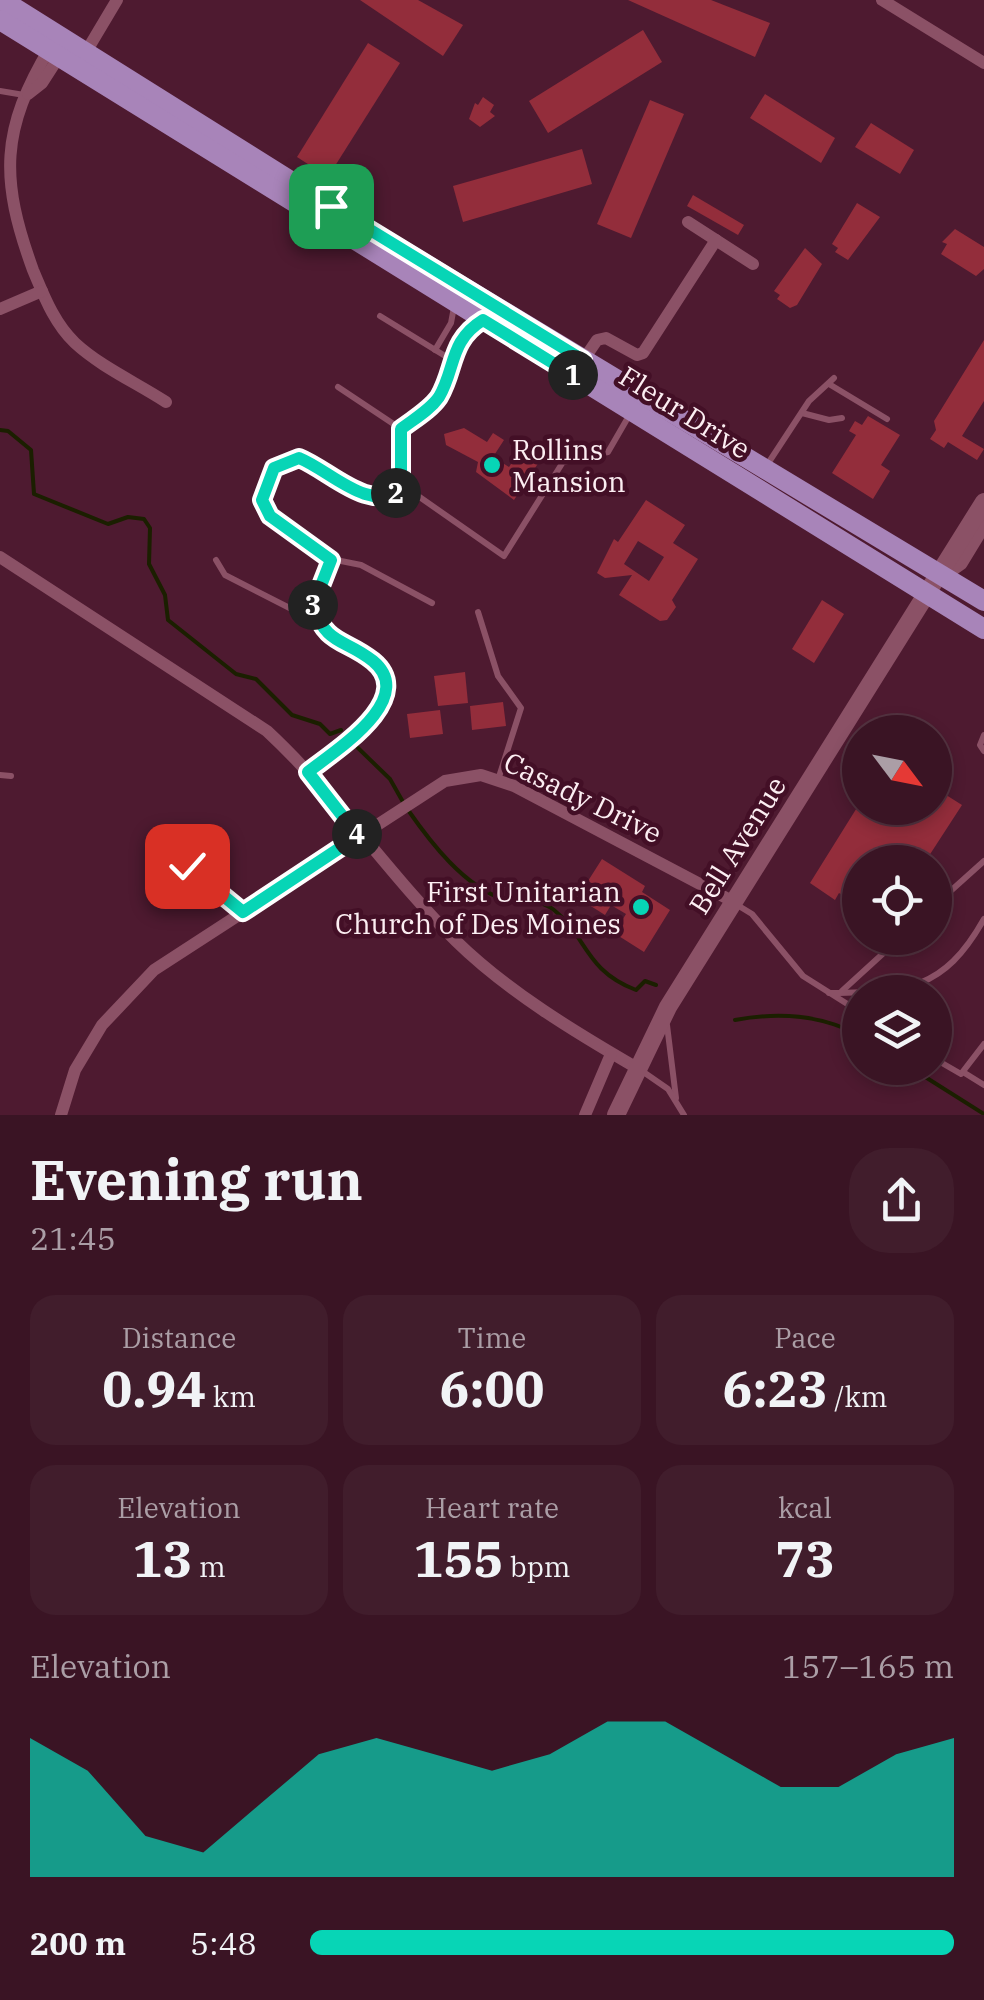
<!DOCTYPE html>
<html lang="en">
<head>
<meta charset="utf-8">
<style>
	:root { --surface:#3a1424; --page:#411d2c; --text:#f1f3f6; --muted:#ab9ea6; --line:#543341; --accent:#07d5b6 }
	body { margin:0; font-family:"IBM Plex Serif",serif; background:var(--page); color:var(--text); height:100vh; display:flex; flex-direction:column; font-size:38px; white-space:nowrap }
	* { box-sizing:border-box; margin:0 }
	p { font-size:32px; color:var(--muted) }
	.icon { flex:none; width:55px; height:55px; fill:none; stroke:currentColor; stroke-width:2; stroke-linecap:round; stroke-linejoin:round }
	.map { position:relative; height:1115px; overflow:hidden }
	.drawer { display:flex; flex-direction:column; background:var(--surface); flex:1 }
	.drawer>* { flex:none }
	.needle { width:65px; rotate:122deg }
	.tools { position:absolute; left:842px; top:715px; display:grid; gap:20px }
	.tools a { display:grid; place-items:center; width:110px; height:110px; border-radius:50%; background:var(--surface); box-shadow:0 5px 15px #0003,0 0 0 2px var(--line); font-size:50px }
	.pin { position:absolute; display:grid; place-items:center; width:85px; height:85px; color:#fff; margin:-42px; border-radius:20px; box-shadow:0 5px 15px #0006 }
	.km { position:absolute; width:50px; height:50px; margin:-25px; border-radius:50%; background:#222; color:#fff; font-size:28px; line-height:50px; text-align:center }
	.round { display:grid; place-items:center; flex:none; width:105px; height:105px; border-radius:40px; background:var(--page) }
	.summary { display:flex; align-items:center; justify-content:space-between; height:170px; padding:0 30px }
	h1 { font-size:55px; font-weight:700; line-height:75px }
	.stats { display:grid; grid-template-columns:repeat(3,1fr); gap:15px; height:170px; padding:10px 30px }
	.stats div { display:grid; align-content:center; border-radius:25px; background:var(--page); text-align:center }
	.stats b { font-size:50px; font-weight:700 }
	.stats small { font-size:28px; font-weight:400 }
	.stats p { font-size:28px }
	.chart { height:280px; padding:20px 30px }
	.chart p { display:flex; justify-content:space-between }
	.chart svg { width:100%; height:180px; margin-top:10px; fill:var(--accent); opacity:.7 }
	ul { padding:0 30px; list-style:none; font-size:32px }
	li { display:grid; grid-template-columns:160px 120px 1fr; align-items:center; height:75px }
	li i { height:25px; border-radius:12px; background:var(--accent) }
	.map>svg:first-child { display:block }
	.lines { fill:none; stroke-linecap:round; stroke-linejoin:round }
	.stream { stroke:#1b1f00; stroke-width:4 }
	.building { fill:#932d3b; fill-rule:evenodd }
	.lane { stroke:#8b5166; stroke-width:6 }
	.street { stroke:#8b5166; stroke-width:12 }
	.secondary { stroke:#8b5166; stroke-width:18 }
	.primary { stroke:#a884b9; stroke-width:20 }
	.route-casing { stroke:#fff; stroke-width:20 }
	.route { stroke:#07d5b6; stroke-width:12 }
	.poi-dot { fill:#07d5b6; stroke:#430f26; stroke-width:4 }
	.labels { text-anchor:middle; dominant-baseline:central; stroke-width:9; stroke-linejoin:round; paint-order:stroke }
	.street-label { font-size:28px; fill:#fceef2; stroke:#430f26 }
	.poi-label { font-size:28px; fill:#fceef2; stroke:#430f26; text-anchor:start }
</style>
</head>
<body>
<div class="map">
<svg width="984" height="1115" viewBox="0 0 984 1115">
	<rect width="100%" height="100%" fill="#4e1a30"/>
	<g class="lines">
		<!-- stream -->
		<g class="stream">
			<path d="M 0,430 L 8,431 L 31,450 L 34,494 L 108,524 L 128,517 L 144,519 L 150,528 L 149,564 L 165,595 L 168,620 L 236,674 L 256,679 L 292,715 L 320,724 L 330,734 L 341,730"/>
			<path d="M 358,748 L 390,779 L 403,802"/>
			<path d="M 408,810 C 431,843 464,886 503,899 C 522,905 537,897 554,910 C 587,936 584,970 636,990 L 645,981 L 656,985"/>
			<path d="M 735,1020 C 779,1012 821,1014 860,1036"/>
			<path d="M 911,1068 L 984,1114"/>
		</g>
	</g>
	<!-- building -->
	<g class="building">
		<path d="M 360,0 L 418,0 L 463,25 L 443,56 Z"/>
		<path d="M 628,0 L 711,0 L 770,23 L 755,57 Z"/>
		<path d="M 643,30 L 662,62 L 548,133 L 529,101 Z"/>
		<path d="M 368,43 L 400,63 L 328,177 L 297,157 Z"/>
		<path d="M 765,94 L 835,138 L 821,163 L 750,118 Z"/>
		<path d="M 483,97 L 494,105 L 490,112 L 495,116 L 480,127 L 469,119 L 475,103 L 478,105 Z"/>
		<path d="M 650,100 L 684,114 L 631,238 L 597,224 Z"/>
		<path d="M 871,123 L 914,150 L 900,174 L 855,147 Z"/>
		<path d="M 582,149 L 592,184 L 463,222 L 453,186 Z"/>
		<path d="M 693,195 L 744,225 L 738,235 L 687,206 Z"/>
		<path d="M 857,203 L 880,217 L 848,260 L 835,252 L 838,248 L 832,244 Z"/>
		<path d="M 955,229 L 984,247 L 984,269 L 976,276 L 941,254 L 947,244 L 942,242 Z"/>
		<path d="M 805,248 L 822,264 L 797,305 L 790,308 L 777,299 L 780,295 L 774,291 Z"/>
		<path d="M 984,340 L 984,401 L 962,436 L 984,449 L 977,460 L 948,442 L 944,448 L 930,439 L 936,430 L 934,421 Z"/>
		<path d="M 868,416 L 900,435 L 881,465 L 890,471 L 873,499 L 832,473 L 856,435 L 849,431 L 855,421 L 862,425 Z"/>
		<path d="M 464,428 L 487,442 L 493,433 L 504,440 L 493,457 L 509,467 L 517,455 L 539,462 L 514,500 L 476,472 L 478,462 L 446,445 L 444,434 Z"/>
		<path d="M 646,500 L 685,525 L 673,543 L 698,559 L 672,600 L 676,607 L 667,620 L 660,621 L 619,595 L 632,575 L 605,578 L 597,573 L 614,539 L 618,542 ZM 638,541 L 664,557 L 649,581 L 624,564 Z"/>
		<path d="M 822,600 L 844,614 L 814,663 L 792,649 Z"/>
		<path d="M 465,672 L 468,703 L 438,706 L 434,676 Z"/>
		<path d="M 503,702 L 506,726 L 472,730 L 470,706 Z"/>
		<path d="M 440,710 L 443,734 L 410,738 L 407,714 Z"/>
		<path d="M 935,788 L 962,805 L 925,862 L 860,862 L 856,904 L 839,893 L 835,900 L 810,883 L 858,806 L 882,808 L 898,818 L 907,816 L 912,808 L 935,808 Z"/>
		<path d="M 602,859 L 645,886 L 642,892 L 670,910 L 644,952 L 614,933 L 626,914 L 611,905 L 605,915 L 586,903 L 597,886 L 588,881 Z"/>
	</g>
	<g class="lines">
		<!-- lane -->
		<g class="lane">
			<path d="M 0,91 L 24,95"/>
			<path d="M 380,316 L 450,359"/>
			<path d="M 435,350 L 451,323 L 454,307"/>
			<path d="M 829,384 L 887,419"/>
			<path d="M 338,387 L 401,429"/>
			<path d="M 802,413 L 829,420 L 842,418"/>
			<path d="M 765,468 L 809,401 L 834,378"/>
			<path d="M 401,484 L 504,556 L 563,462 L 608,452 L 630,414"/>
			<path d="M 331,559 L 361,565 L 432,603"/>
			<path d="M 216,560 L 225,575 L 317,622"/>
			<path d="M 478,612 L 498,676 L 521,708 L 498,780"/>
			<path d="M 984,735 L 980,745 L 984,751"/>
			<path d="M 309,771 C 334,752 416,701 375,662 C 348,637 328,649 313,606 L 331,559 C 312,546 265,525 263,499 C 262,489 269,476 273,468 L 299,458 C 331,471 368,512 401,490 L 401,429 L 439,396 L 450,359 L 481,321"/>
			<path d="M 0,775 L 11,776"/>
			<path d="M 187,866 L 242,910"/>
			<path d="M 734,903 L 752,914 L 803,976 L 860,1012"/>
			<path d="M 935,905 L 984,861"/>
			<path d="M 842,991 L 900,938"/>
			<path d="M 829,993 C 905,992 943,992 984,919"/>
			<path d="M 667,1025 L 676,1098"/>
			<path d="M 935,1059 L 961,1074 L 984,1044"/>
			<path d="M 642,1071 L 668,1089 L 684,1115"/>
			<path d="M 963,1072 L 984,1085"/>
		</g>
		<!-- street -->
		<g class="street">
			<path d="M 882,0 L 984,63"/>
			<path d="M 51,46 C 0,130 0,179 33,270 C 44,296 54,323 75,343 C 101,367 137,383 166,402"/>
			<path d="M 83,57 L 117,0"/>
			<path d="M 28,94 L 42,83 L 62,52"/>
			<path d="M 688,222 L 753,264"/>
			<path d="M 0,309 L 42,291"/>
			<path d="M 580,365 L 597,340 L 606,338 L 637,355 L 643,353 L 716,240"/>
			<path d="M 0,557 L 267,731 C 336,795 389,875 456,941 C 507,991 575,1032 637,1068"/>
			<path d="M 61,1115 L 75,1070 L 102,1025 L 154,970 L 445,781 L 481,775 L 514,786 L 734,902"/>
			<path d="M 585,1115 L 611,1054"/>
		</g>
		<!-- secondary -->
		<g class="secondary">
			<path d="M 942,574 L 959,562 L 984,521"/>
			<path d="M 616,1115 L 668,1007 L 984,502"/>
		</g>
		<!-- primary -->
		<g class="primary">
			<path d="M 2,0 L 367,229 L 984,601"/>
			<path d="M 0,20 L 984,629"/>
		</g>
	</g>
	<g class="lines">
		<defs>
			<path id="route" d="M 187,866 L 243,912 L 358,836 L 308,772 C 333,752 419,699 373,661 C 344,638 327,646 313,606 L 331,560 L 270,516 L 262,500 L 274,468 L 299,458 C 331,471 367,512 401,490 L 401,429 C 414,419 430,410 439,397 C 456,368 449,341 483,320 L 574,376 L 583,360 L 331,206"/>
		</defs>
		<!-- route casing -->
		<use href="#route" class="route-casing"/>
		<!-- route -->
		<use href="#route" class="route"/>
	</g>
	<!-- markers -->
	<g class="poi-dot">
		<circle cx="492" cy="465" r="10"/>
		<circle cx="641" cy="907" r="10"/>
	</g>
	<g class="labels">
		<!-- street labels -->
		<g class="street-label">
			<text transform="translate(685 412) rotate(32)">Fleur Drive</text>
			<text transform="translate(583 797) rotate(26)">Casady Drive</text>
			<text transform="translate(737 845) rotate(-58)">Bell Avenue</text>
		</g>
		<!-- poi labels -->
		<g class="poi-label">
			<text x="512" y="449">Rollins<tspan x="512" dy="32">Mansion</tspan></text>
			<text x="621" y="891" text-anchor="end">First Unitarian<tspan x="621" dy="32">Church of Des Moines</tspan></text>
		</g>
	</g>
</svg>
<div class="tools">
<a><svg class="needle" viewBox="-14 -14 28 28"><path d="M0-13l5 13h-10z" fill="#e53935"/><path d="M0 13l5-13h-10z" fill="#ab9ea6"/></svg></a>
<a><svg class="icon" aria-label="locate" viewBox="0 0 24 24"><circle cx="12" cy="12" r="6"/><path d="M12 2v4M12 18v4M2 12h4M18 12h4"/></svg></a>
<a><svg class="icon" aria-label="layers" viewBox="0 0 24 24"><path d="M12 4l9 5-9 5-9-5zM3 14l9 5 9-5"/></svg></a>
</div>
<div class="pin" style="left:331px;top:206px;background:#1e9e55"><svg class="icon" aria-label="arrive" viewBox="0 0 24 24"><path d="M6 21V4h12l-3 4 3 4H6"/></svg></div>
<div class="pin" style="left:187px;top:866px;background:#d93025"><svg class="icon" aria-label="check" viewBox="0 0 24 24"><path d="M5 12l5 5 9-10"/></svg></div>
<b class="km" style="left:573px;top:375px">1</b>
<b class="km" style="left:396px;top:493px">2</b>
<b class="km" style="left:313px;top:605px">3</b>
<b class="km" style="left:357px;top:834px">4</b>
</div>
<section class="drawer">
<div class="summary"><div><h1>Evening run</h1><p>21:45</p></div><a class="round"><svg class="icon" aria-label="share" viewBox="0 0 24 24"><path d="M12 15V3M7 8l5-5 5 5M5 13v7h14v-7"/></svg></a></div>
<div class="stats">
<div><p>Distance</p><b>0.94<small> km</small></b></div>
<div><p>Time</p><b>6:00</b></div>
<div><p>Pace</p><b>6:23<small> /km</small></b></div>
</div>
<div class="stats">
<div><p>Elevation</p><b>13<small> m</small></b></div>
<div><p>Heart rate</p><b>155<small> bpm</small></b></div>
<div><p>kcal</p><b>73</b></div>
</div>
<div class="chart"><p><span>Elevation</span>157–165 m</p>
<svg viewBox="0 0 160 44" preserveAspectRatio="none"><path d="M0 44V10L10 18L20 34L30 38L40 26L50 14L60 10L70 14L80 18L90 14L100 6L110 6L120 14L130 22L140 22L150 14L160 10V44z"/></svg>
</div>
<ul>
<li><b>200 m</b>5:48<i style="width:100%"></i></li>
</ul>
</section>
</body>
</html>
